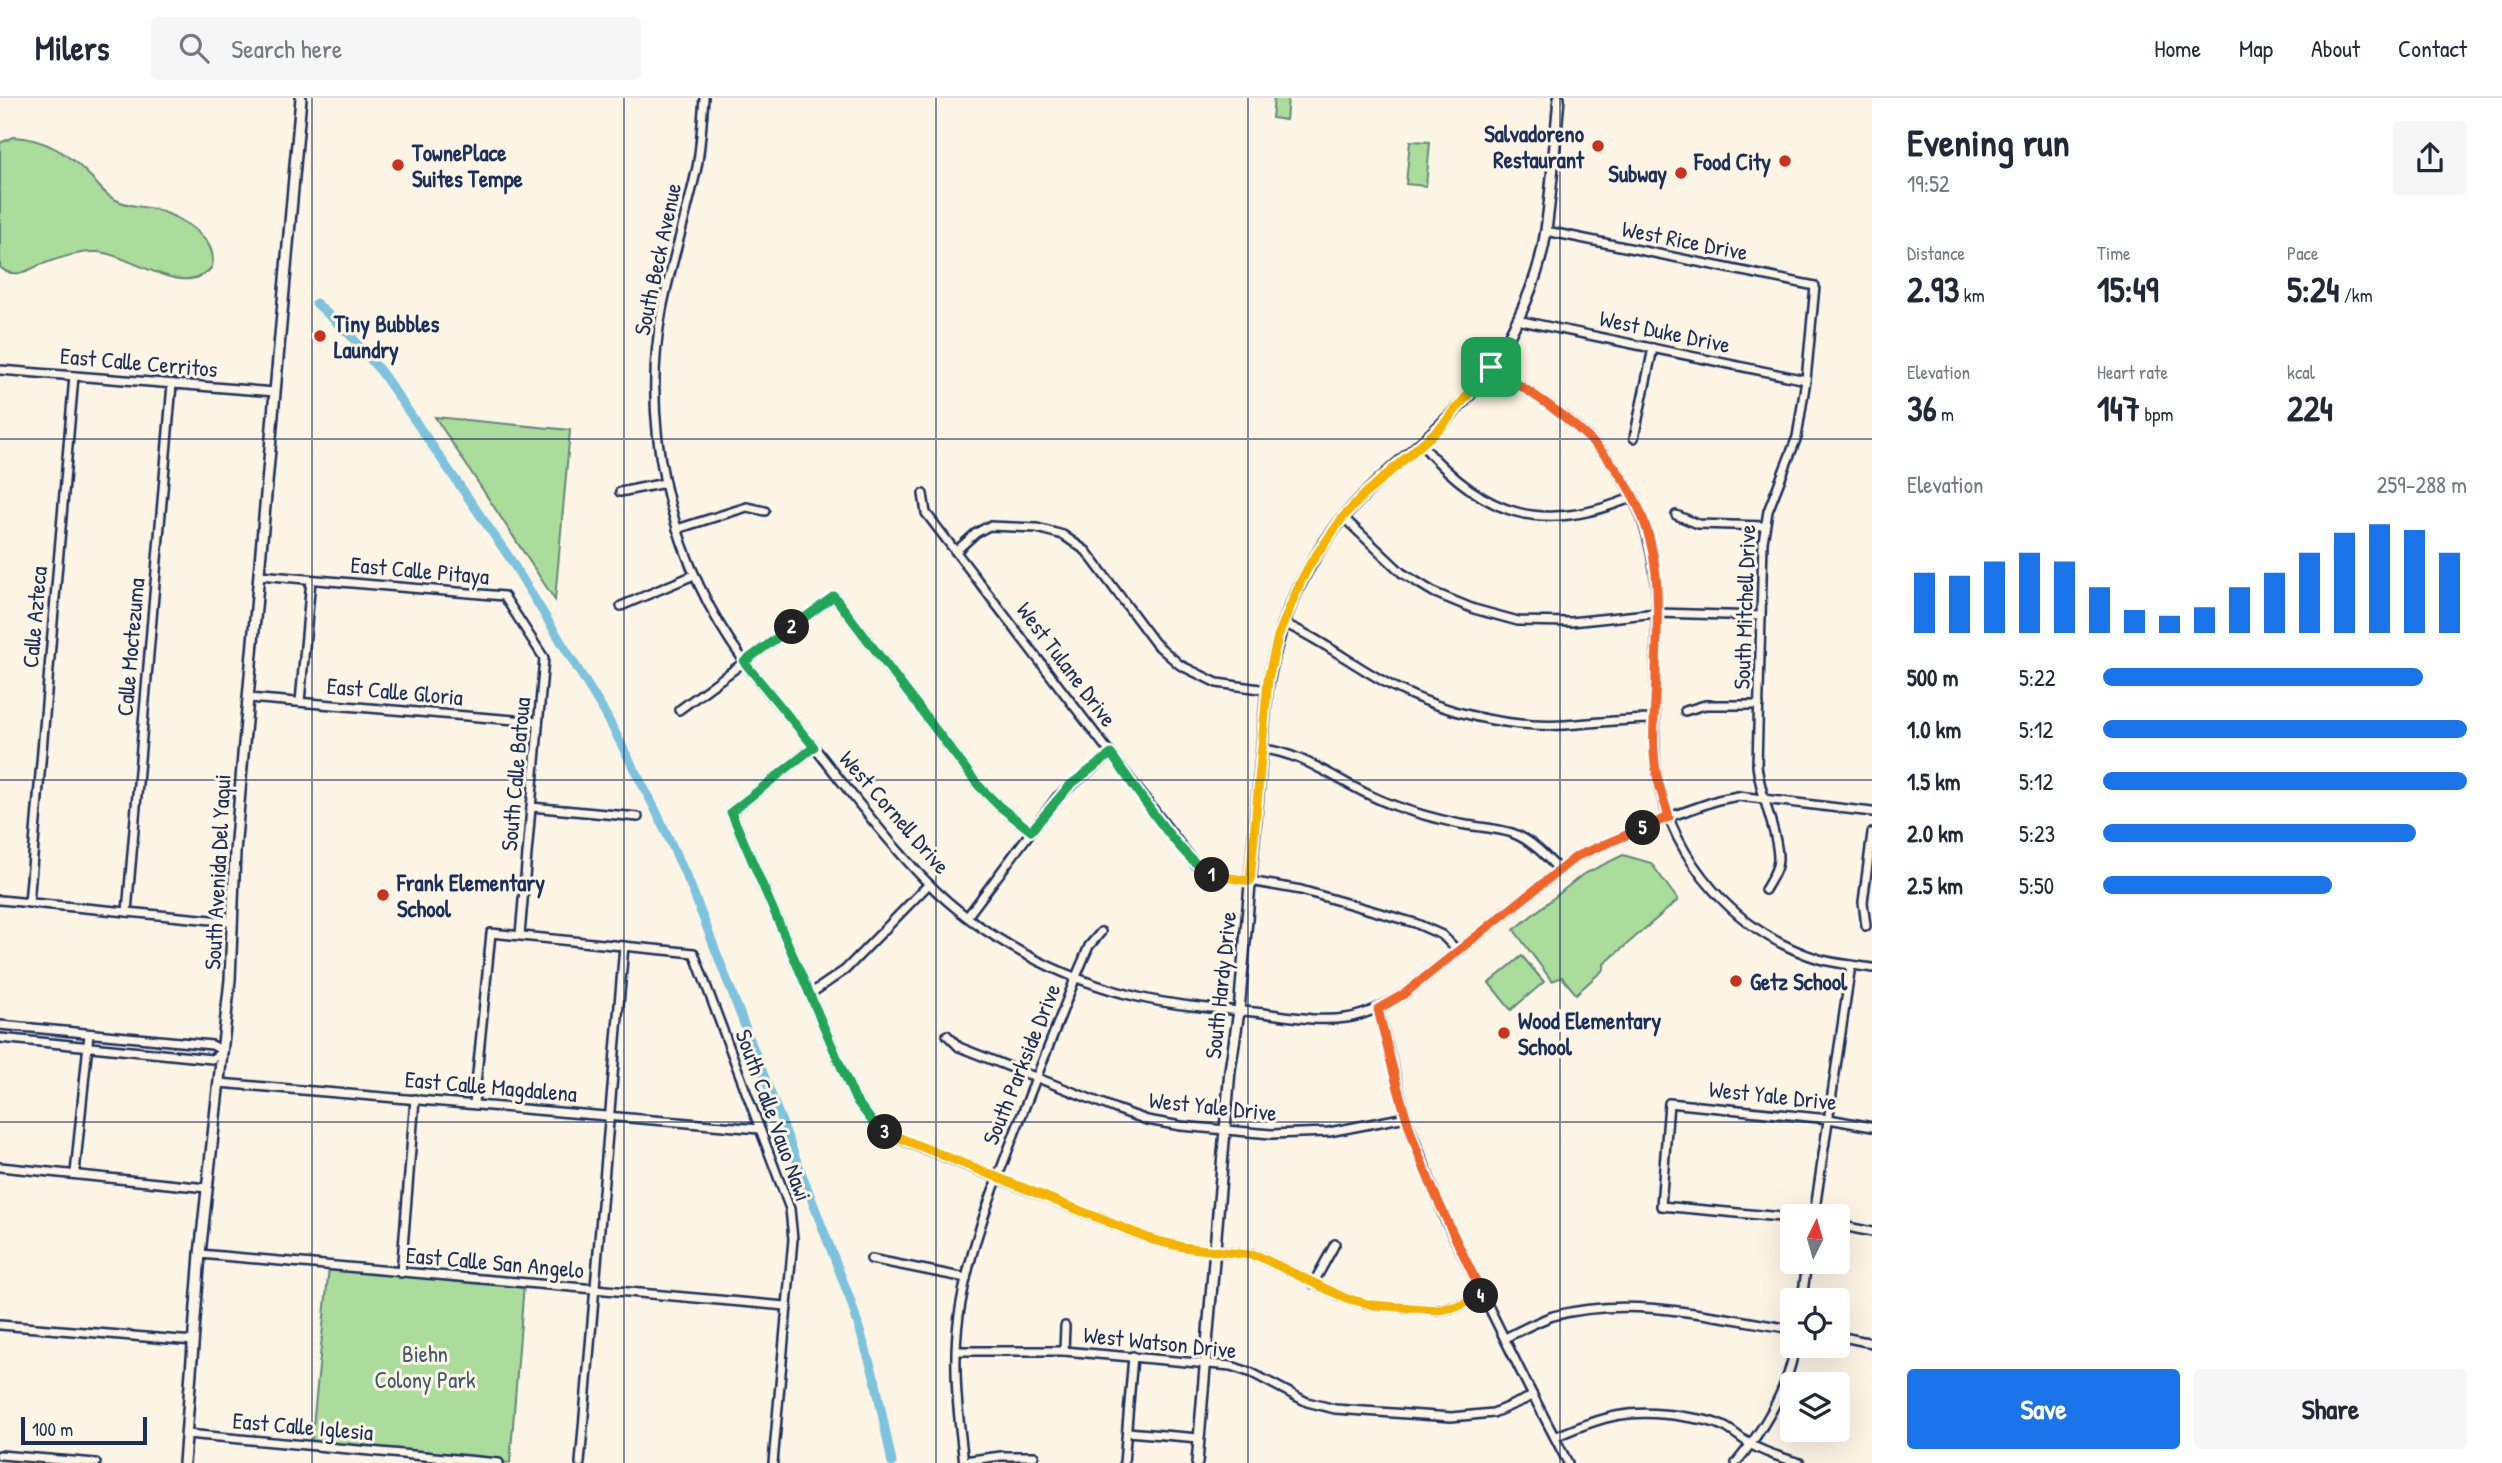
<!DOCTYPE html>
<html lang="en">
<head>
<meta charset="utf-8">
<style>
	:root { --surface:#fff; --page:#f6f6f7; --text:#1f2937; --muted:#747a83; --line:#e0e1e3; --accent:#1a73e8 }
	body { margin:0; font-family:"Patrick Hand",sans-serif; background:var(--page); color:var(--text); height:100vh; display:flex; flex-direction:column; font-size:26px; white-space:nowrap }
	* { box-sizing:border-box; margin:0 }
	p { font-size:23px; color:var(--muted) }
	.icon { flex:none; width:38px; height:38px; fill:none; stroke:currentColor; stroke-width:2; stroke-linecap:round; stroke-linejoin:round }
	.map { position:relative; flex:1; overflow:hidden }
	.details { display:flex; flex-direction:column; background:var(--surface); width:630px }
	.details>* { flex:none }
	.needle { width:46px; rotate:5deg }
	.fabs { position:absolute; left:1780px; top:1106px; display:grid; gap:14px }
	.fabs a { display:grid; place-items:center; width:70px; height:70px; border-radius:7px; background:var(--surface); box-shadow:0 7px 28px #0002; font-size:35px }
	.scale { position:absolute; left:21px; bottom:18px; width:126px; box-sizing:border-box; padding-left:7px; border:4px solid #1b2f5e; border-top:0; font-size:19px; line-height:24px; white-space:nowrap; color:#1b2f5e; -webkit-text-stroke:5px #fcf5e5; paint-order:stroke }
	.pin { position:absolute; display:grid; place-items:center; width:60px; height:60px; color:#fff; margin:-30px; border-radius:14px; box-shadow:0 4px 10px #0006 }
	.km { position:absolute; width:35px; height:35px; margin:-18px; border-radius:50%; background:#222; color:#fff; font-size:19px; line-height:35px; text-align:center }
	.round { display:grid; place-items:center; flex:none; width:74px; height:74px; border-radius:7px; background:var(--page) }
	.head { display:flex; align-items:center; justify-content:space-between; height:119px; padding:0 35px }
	h1 { font-size:38px; font-weight:700; line-height:52px }
	.stats { display:grid; grid-template-columns:repeat(3,1fr); gap:10px; height:119px; padding:7px 35px }
	.stats div { display:grid; align-content:center }
	.stats b { font-size:35px; font-weight:700 }
	.stats small { font-size:19px; font-weight:400 }
	.stats p { font-size:19px }
	.chart { height:196px; padding:14px 35px }
	.chart p { display:flex; justify-content:space-between }
	.chart svg { width:100%; height:126px; margin-top:7px; stroke:var(--accent); stroke-width:6 }
	.action { display:flex; gap:14px; margin-top:auto; padding:14px 35px }
	.action a { flex:1; height:80px; border-radius:7px; background:var(--accent); color:#fff; font-size:28px; font-weight:700; line-height:80px; text-align:center }
	.action a+a { background:var(--page); color:var(--text) }
	ul { padding:0 35px; list-style:none; font-size:23px }
	li { display:grid; grid-template-columns:112px 84px 1fr; align-items:center; height:52px }
	li i { height:18px; border-radius:9px; background:var(--accent) }
	header { display:flex; align-items:center; gap:42px; box-sizing:border-box; height:98px; padding:0 35px; background:var(--surface); border-bottom:2px solid var(--line) }
	header strong { font-size:33px }
	nav { display:flex; gap:38px; margin-inline-start:auto; font-size:24px }
	.search { width:490px; height:63px; background:var(--page); display:flex; align-items:center; gap:18px; box-sizing:border-box; padding:0 24px; border-radius:7px; color:var(--muted); font-size:26px }
	main { display:flex; flex:1; min-height:0 }
	.map>svg:first-child { display:block }
	.green { fill:#abdc9c; stroke:#63867d; stroke-width:2 }
	.lines { fill:none; stroke-linecap:round; stroke-linejoin:round }
	.canal { stroke:#7ec3de; stroke-width:9 }
	.minor-casing { stroke:#1b2f5e; stroke-width:12 }
	.tertiary-casing { stroke:#1b2f5e; stroke-width:14 }
	.minor { stroke:#fcf5e5; stroke-width:7 }
	.tertiary { stroke:#fcf5e5; stroke-width:9 }
	.split-1-casing { stroke:#fff; stroke-width:14 }
	.split-2-casing { stroke:#fff; stroke-width:14 }
	.split-3-casing { stroke:#fff; stroke-width:14 }
	.split-4-casing { stroke:#fff; stroke-width:14 }
	.split-5-casing { stroke:#fff; stroke-width:14 }
	.split-6-casing { stroke:#fff; stroke-width:14 }
	.split-1 { stroke:#f5b400; stroke-width:9 }
	.split-2 { stroke:#22a559; stroke-width:9 }
	.split-3 { stroke:#22a559; stroke-width:9 }
	.split-4 { stroke:#f5b400; stroke-width:9 }
	.split-5 { stroke:#f0652b; stroke-width:9 }
	.split-6 { stroke:#f0652b; stroke-width:9 }
	.grid { fill:none; stroke:#1b2f5e; stroke-width:2; stroke-opacity:0.55 }
	.poi-dot { fill:#c8321e; stroke:#fcf5e5; stroke-width:2.5 }
	.labels { text-anchor:middle; dominant-baseline:central; stroke-width:6; stroke-linejoin:round; paint-order:stroke }
	.poi-label { font-size:23px; font-weight:bold; fill:#1b2f5e; stroke:#fcf5e5; text-anchor:start }
	.street-label { font-size:23px; fill:#1b2f5e; stroke:#fcf5e5 }
	.park-label { font-size:23px; fill:#3f5a6e; stroke:#fcf5e5 }
</style>
</head>
<body>
<header>
<strong>Milers</strong>
<div class="search"><svg class="icon" aria-label="search" viewBox="0 0 24 24"><circle cx="10" cy="10" r="6"/><path d="M15 15l6 6"/></svg>Search here</div>
<nav><a>Home</a><a>Map</a><a>About</a><a>Contact</a></nav>
</header>
<main>
<div class="map">
<svg width="1872" height="1365" viewBox="0 0 1872 1365">
	<rect width="100%" height="100%" fill="#fcf5e5"/>
	<filter id="ink" filterUnits="userSpaceOnUse"><feTurbulence type="fractalNoise" baseFrequency=".0143" numOctaves="2"/><feDisplacementMap in="SourceGraphic" scale="14" xChannelSelector="R" yChannelSelector="G"/><feConvolveMatrix kernelMatrix="1 2 1 2 8 2 1 2 1" color-interpolation-filters="sRGB"/></filter>
	<g filter="url(#ink)">
		<!-- green -->
		<g class="green">
			<path d="M 1274,0 L 1288,0 L 1286,22 L 1272,20 Z"/>
			<path d="M 13,39 C 46,40 70,57 92,80 C 99,88 106,98 116,102 C 129,109 144,108 158,112 C 181,120 219,140 212,169 C 184,203 132,156 97,154 C 78,153 57,161 40,167 C 33,170 26,174 20,175 C 12,176 5,174 0,169 L 0,45 Z"/>
			<path d="M 1410,43 L 1430,44 L 1426,88 L 1406,86 Z"/>
			<path d="M 435,319 L 570,332 L 555,502 Z"/>
			<path d="M 1623,757 L 1651,765 L 1678,802 L 1604,866 L 1604,871 L 1576,896 L 1562,879 L 1552,883 L 1514,832 L 1582,777 Z"/>
			<path d="M 1522,858 L 1544,884 L 1511,912 L 1489,885 Z"/>
			<path d="M 329,1169 L 524,1186 L 510,1365 L 311,1348 Z"/>
		</g>
		<g class="lines">
			<!-- canal -->
			<path class="canal" d="M 316,205 L 351,238 L 382,275 L 509,459 L 606,617 L 655,711 L 690,786 L 850,1201 L 875,1281 L 892,1365"/>
			<defs>
				<g id="minor">
					<path d="M 704,0 C 702,23 701,47 697,69 C 687,117 671,164 662,212 C 651,270 653,328 665,385 C 679,449 705,510 744,563 C 764,591 788,617 810,644 C 848,691 884,740 926,783 C 982,840 1061,881 1138,899 C 1172,907 1207,910 1242,913 C 1276,915 1312,925 1346,920 C 1367,917 1386,906 1404,896 L 1577,758 L 1669,719 L 1718,702 L 1738,698 L 1872,714"/>
					<path d="M 1546,133 L 1815,188 L 1806,282 L 1797,339 L 1768,413 L 1763,444 L 1757,667 C 1760,698 1778,734 1778,761 C 1778,772 1770,783 1765,792"/>
					<path d="M 1517,222 L 1806,282"/>
					<path d="M 1491,269 C 1589,330 1648,374 1657,498 C 1656,535 1656,573 1655,610 C 1655,633 1653,657 1657,679 C 1674,764 1736,835 1819,861 C 1836,866 1855,867 1872,870"/>
					<path d="M 0,272 L 275,294"/>
					<path d="M 1634,340 L 1653,250"/>
					<path d="M 1422,347 C 1485,419 1543,437 1633,399"/>
					<path d="M 620,394 L 665,385"/>
					<path d="M 923,396 L 926,415 L 1196,767 L 1210,776 L 1301,792 L 1415,825 L 1442,837 L 1458,853"/>
					<path d="M 1676,417 L 1698,426 L 1765,428"/>
					<path d="M 1343,419 L 1402,475 L 1435,495 L 1474,511 L 1518,523 L 1571,524 L 1657,515 L 1761,518"/>
					<path d="M 677,431 L 747,409 L 765,413"/>
					<path d="M 956,453 L 976,435 L 989,428 L 1037,430 L 1063,437 L 1086,453 L 1155,545 L 1180,567 L 1217,585 L 1267,592"/>
					<path d="M 259,477 L 504,498 L 544,560 L 520,837"/>
					<path d="M 621,508 L 694,477"/>
					<path d="M 1283,525 C 1323,542 1355,569 1394,589 C 1446,615 1506,630 1565,627 C 1595,625 1625,621 1655,621"/>
					<path d="M 248,600 L 538,624"/>
					<path d="M 300,604 L 311,482"/>
					<path d="M 679,612 L 834,498 L 978,687 L 999,708 L 1031,733"/>
					<path d="M 1685,613 L 1705,607 L 1759,607"/>
					<path d="M 814,649 L 731,714 L 855,1001 L 875,1027 L 890,1037 L 1153,1142 L 1183,1149 L 1258,1158 L 1345,1200 L 1373,1207 L 1439,1212 L 1459,1208 L 1483,1197"/>
					<path d="M 1261,651 C 1309,655 1348,692 1393,707 C 1414,715 1437,721 1460,726 C 1477,729 1496,730 1512,735 C 1531,742 1545,757 1558,771"/>
					<path d="M 531,709 L 638,719"/>
					<path d="M 0,802 L 233,824"/>
					<path d="M 29,805 L 74,278"/>
					<path d="M 127,814 L 172,286"/>
					<path d="M 967,819 L 1057,699 L 1111,656"/>
					<path d="M 1866,828 L 1863,804 L 1872,735"/>
					<path d="M 810,896 L 845,872 L 929,786"/>
					<path d="M 1378,911 L 1406,1019 L 1444,1119 L 1529,1290 L 1568,1365"/>
					<path d="M 0,927 L 212,947 L 223,953 L 212,961 L 0,940"/>
					<path d="M 947,937 L 959,949 L 1116,1011 L 1147,1022 L 1181,1028 L 1271,1036 L 1329,1034 L 1406,1019"/>
					<path d="M 219,985 L 759,1031"/>
					<path d="M 474,1006 L 491,835 L 694,855 L 790,1111 L 793,1141 L 773,1365"/>
					<path d="M 0,1069 L 207,1090"/>
					<path d="M 75,1075 L 89,936"/>
					<path d="M 1814,1118 L 1851,867"/>
					<path d="M 1792,1120 L 1661,1108 L 1669,1005 L 1829,1021 L 1872,1029"/>
					<path d="M 1838,1127 L 1872,1134"/>
					<path d="M 200,1156 L 786,1208"/>
					<path d="M 871,1161 L 966,1180"/>
					<path d="M 401,1175 L 415,1001"/>
					<path d="M 1313,1186 L 1335,1146"/>
					<path d="M 1802,1202 L 1807,1164"/>
					<path d="M 0,1227 L 193,1243"/>
					<path d="M 1838,1238 L 1872,1245"/>
					<path d="M 1505,1240 C 1520,1233 1537,1223 1553,1218 C 1631,1197 1714,1219 1792,1231"/>
					<path d="M 957,1253 L 1064,1253 L 1231,1268 L 1252,1275 L 1307,1304 L 1335,1311 L 1451,1319 L 1493,1315 L 1533,1298"/>
					<path d="M 1064,1253 L 1065,1228"/>
					<path d="M 1127,1334 L 1199,1340"/>
					<path d="M 187,1336 L 499,1365"/>
					<path d="M 1555,1339 C 1605,1317 1631,1310 1686,1319 C 1700,1321 1714,1323 1727,1330 C 1735,1335 1742,1341 1750,1346 C 1765,1355 1783,1360 1800,1365"/>
					<path d="M 0,1357 L 96,1365"/>
					<path d="M 964,1363 L 1001,1358 L 1034,1358"/>
					<path d="M 580,1365 L 624,848"/>
					<path d="M 964,1365 C 958,1316 952,1266 959,1217 C 969,1151 993,1091 1017,1029 C 1036,980 1056,930 1075,881 L 1089,848 L 1101,834"/>
					<path d="M 1124,1365 L 1133,1258"/>
					<path d="M 1736,1365 C 1764,1331 1788,1292 1795,1248"/>
				</g>
				<g id="tertiary">
					<path d="M 184,1365 L 200,1156 L 230,882 L 235,754 L 243,657 L 301,0"/>
					<path d="M 1197,1365 L 1230,972 L 1239,913 L 1267,592 C 1279,518 1311,450 1365,396 C 1408,353 1456,321 1491,269 C 1517,229 1540,179 1546,132 C 1552,88 1555,44 1559,0"/>
				</g>
			</defs>
			<!-- minor casing -->
			<use href="#minor" class="minor-casing"/>
			<!-- tertiary casing -->
			<use href="#tertiary" class="tertiary-casing"/>
			<!-- minor -->
			<use href="#minor" class="minor"/>
			<!-- tertiary -->
			<use href="#tertiary" class="tertiary"/>
		</g>
	</g>
	<g class="lines" filter="url(#ink)">
		<defs>
			<path id="split-1" d="M 1212,777 L 1250,783 L 1268,581 L 1278,538 L 1300,485 L 1310,466 L 1343,419 L 1366,395 L 1442,328 L 1491,269"/>
			<path id="split-2" d="M 792,529 L 834,498 L 978,687 L 999,708 L 1031,733 L 1070,687 L 1111,656 C 1133,686 1182,763 1212,777"/>
			<path id="split-3" d="M 792,529 L 744,564 L 814,649 L 731,714 L 855,1001 L 875,1027 L 885,1034"/>
			<path id="split-4" d="M 885,1034 L 1153,1142 L 1183,1149 L 1258,1158 L 1345,1200 L 1373,1207 L 1439,1212 L 1459,1208 L 1481,1198"/>
			<path id="split-5" d="M 1481,1198 L 1483,1197 C 1461,1152 1438,1107 1420,1060 C 1402,1012 1390,961 1378,911 L 1404,896 L 1577,758 L 1643,730"/>
			<path id="split-6" d="M 1491,269 C 1574,321 1645,370 1656,476 C 1659,508 1657,540 1656,572 C 1656,607 1650,644 1657,678 C 1660,692 1665,706 1669,719 L 1643,730"/>
		</defs>
		<!-- split-1 casing -->
		<use href="#split-1" class="split-1-casing"/>
		<!-- split-2 casing -->
		<use href="#split-2" class="split-2-casing"/>
		<!-- split-3 casing -->
		<use href="#split-3" class="split-3-casing"/>
		<!-- split-4 casing -->
		<use href="#split-4" class="split-4-casing"/>
		<!-- split-5 casing -->
		<use href="#split-5" class="split-5-casing"/>
		<!-- split-6 casing -->
		<use href="#split-6" class="split-6-casing"/>
		<!-- split-1 -->
		<use href="#split-1" class="split-1"/>
		<!-- split-2 -->
		<use href="#split-2" class="split-2"/>
		<!-- split-3 -->
		<use href="#split-3" class="split-3"/>
		<!-- split-4 -->
		<use href="#split-4" class="split-4"/>
		<!-- split-5 -->
		<use href="#split-5" class="split-5"/>
		<!-- split-6 -->
		<use href="#split-6" class="split-6"/>
	</g>
	<!-- grid -->
	<path class="grid" d="M 312,0 L 312,1365M 624,0 L 624,1365M 936,0 L 936,1365M 1248,0 L 1248,1365M 1560,0 L 1560,1365M 0,341 L 1872,341M 0,682 L 1872,682M 0,1024 L 1872,1024"/>
	<!-- markers -->
	<g class="poi-dot">
		<circle cx="1598" cy="48" r="7"/>
		<circle cx="1785" cy="63" r="7"/>
		<circle cx="398" cy="67" r="7"/>
		<circle cx="1681" cy="75" r="7"/>
		<circle cx="320" cy="238" r="7"/>
		<circle cx="383" cy="797" r="7"/>
		<circle cx="1736" cy="883" r="7"/>
		<circle cx="1504" cy="935" r="7"/>
	</g>
	<g class="labels">
		<!-- poi labels -->
		<g class="poi-label">
			<text x="1584" y="35" text-anchor="end">Salvadoreno<tspan x="1584" dy="26">Restaurant</tspan></text>
			<text x="412" y="54">TownePlace<tspan x="412" dy="26">Suites Tempe</tspan></text>
			<text x="1771" y="63" text-anchor="end">Food City</text>
			<text x="1667" y="75" text-anchor="end">Subway</text>
			<text x="334" y="225">Tiny Bubbles<tspan x="334" dy="26">Laundry</tspan></text>
			<text x="397" y="784">Frank Elementary<tspan x="397" dy="26">School</tspan></text>
			<text x="1750" y="883">Getz School</text>
			<text x="1518" y="922">Wood Elementary<tspan x="1518" dy="26">School</tspan></text>
		</g>
		<!-- street labels -->
		<g class="street-label">
			<text transform="translate(1685 142) rotate(11)">West Rice Drive</text>
			<text transform="translate(657 161) rotate(-78)">South Beck Avenue</text>
			<text transform="translate(1665 233) rotate(12)">West Duke Drive</text>
			<text transform="translate(139 264) rotate(5)">East Calle Cerritos</text>
			<text transform="translate(420 472) rotate(5)">East Calle Pitaya</text>
			<text transform="translate(1744 509) rotate(-88)">South Mitchell Drive</text>
			<text transform="translate(34 519) rotate(-85)">Calle Azteca</text>
			<text transform="translate(130 549) rotate(-85)">Calle Moctezuma</text>
			<text transform="translate(1067 566) rotate(53)">West Tulane Drive</text>
			<text transform="translate(395 593) rotate(5)">East Calle Gloria</text>
			<text transform="translate(515 676) rotate(-85)">South Calle Batoua</text>
			<text transform="translate(895 714) rotate(49)">West Cornell Drive</text>
			<text transform="translate(217 774) rotate(-87)">South Avenida Del Yaqui</text>
			<text transform="translate(1220 887) rotate(-84)">South Hardy Drive</text>
			<text transform="translate(1021 966) rotate(-68)">South Parkside Drive</text>
			<text transform="translate(491 988) rotate(5)">East Calle Magdalena</text>
			<text transform="translate(1773 997) rotate(6)">West Yale Drive</text>
			<text transform="translate(1213 1008) rotate(6)">West Yale Drive</text>
			<text transform="translate(774 1017) rotate(70)">South Calle Vauo Nawi</text>
			<text transform="translate(495 1164) rotate(5)">East Calle San Angelo</text>
			<text transform="translate(1160 1244) rotate(6)">West Watson Drive</text>
			<text transform="translate(303 1328) rotate(5)">East Calle Iglesia</text>
		</g>
		<!-- park labels -->
		<g class="park-label">
			<text x="425" y="1255">Biehn<tspan x="425" dy="26">Colony Park</tspan></text>
		</g>
	</g>
</svg>
<div class="fabs">
<a><svg class="needle" viewBox="-14 -14 28 28"><path d="M0-13l5 13h-10z" fill="#e53935"/><path d="M0 13l5-13h-10z" fill="#747a83"/></svg></a>
<a><svg class="icon" aria-label="locate" viewBox="0 0 24 24"><circle cx="12" cy="12" r="6"/><path d="M12 2v4M12 18v4M2 12h4M18 12h4"/></svg></a>
<a><svg class="icon" aria-label="layers" viewBox="0 0 24 24"><path d="M12 4l9 5-9 5-9-5zM3 14l9 5 9-5"/></svg></a>
</div>
<div class="scale">100 m</div>
<div class="pin" style="left:1491px;top:269px;background:#1e9e55"><svg class="icon" aria-label="arrive" viewBox="0 0 24 24"><path d="M6 21V4h12l-3 4 3 4H6"/></svg></div>
<b class="km" style="left:1212px;top:777px">1</b>
<b class="km" style="left:792px;top:529px">2</b>
<b class="km" style="left:885px;top:1034px">3</b>
<b class="km" style="left:1481px;top:1198px">4</b>
<b class="km" style="left:1643px;top:730px">5</b>
</div>
<section class="details">
<div class="head"><div><h1>Evening run</h1><p>19:52</p></div><a class="round"><svg class="icon" aria-label="share" viewBox="0 0 24 24"><path d="M12 15V3M7 8l5-5 5 5M5 13v7h14v-7"/></svg></a></div>
<div class="stats">
<div><p>Distance</p><b>2.93<small> km</small></b></div>
<div><p>Time</p><b>15:49</b></div>
<div><p>Pace</p><b>5:24<small> /km</small></b></div>
</div>
<div class="stats">
<div><p>Elevation</p><b>36<small> m</small></b></div>
<div><p>Heart rate</p><b>147<small> bpm</small></b></div>
<div><p>kcal</p><b>224</b></div>
</div>
<div class="chart"><p><span>Elevation</span>259–288 m</p>
<svg viewBox="0 0 160 44" preserveAspectRatio="none"><path d="M5 44V23M15 44V24M25 44V19M35 44V16M45 44V19M55 44V28M65 44V36M75 44V38M85 44V35M95 44V28M105 44V23M115 44V16M125 44V9M135 44V6M145 44V8M155 44V16"/></svg>
</div>
<ul>
<li><b>500 m</b>5:22<i style="width:88%"></i></li>
<li><b>1.0 km</b>5:12<i style="width:100%"></i></li>
<li><b>1.5 km</b>5:12<i style="width:100%"></i></li>
<li><b>2.0 km</b>5:23<i style="width:86%"></i></li>
<li><b>2.5 km</b>5:50<i style="width:63%"></i></li>
</ul>
<div class="action"><a>Save</a><a>Share</a></div>
</section>
</main>
</body>
</html>
